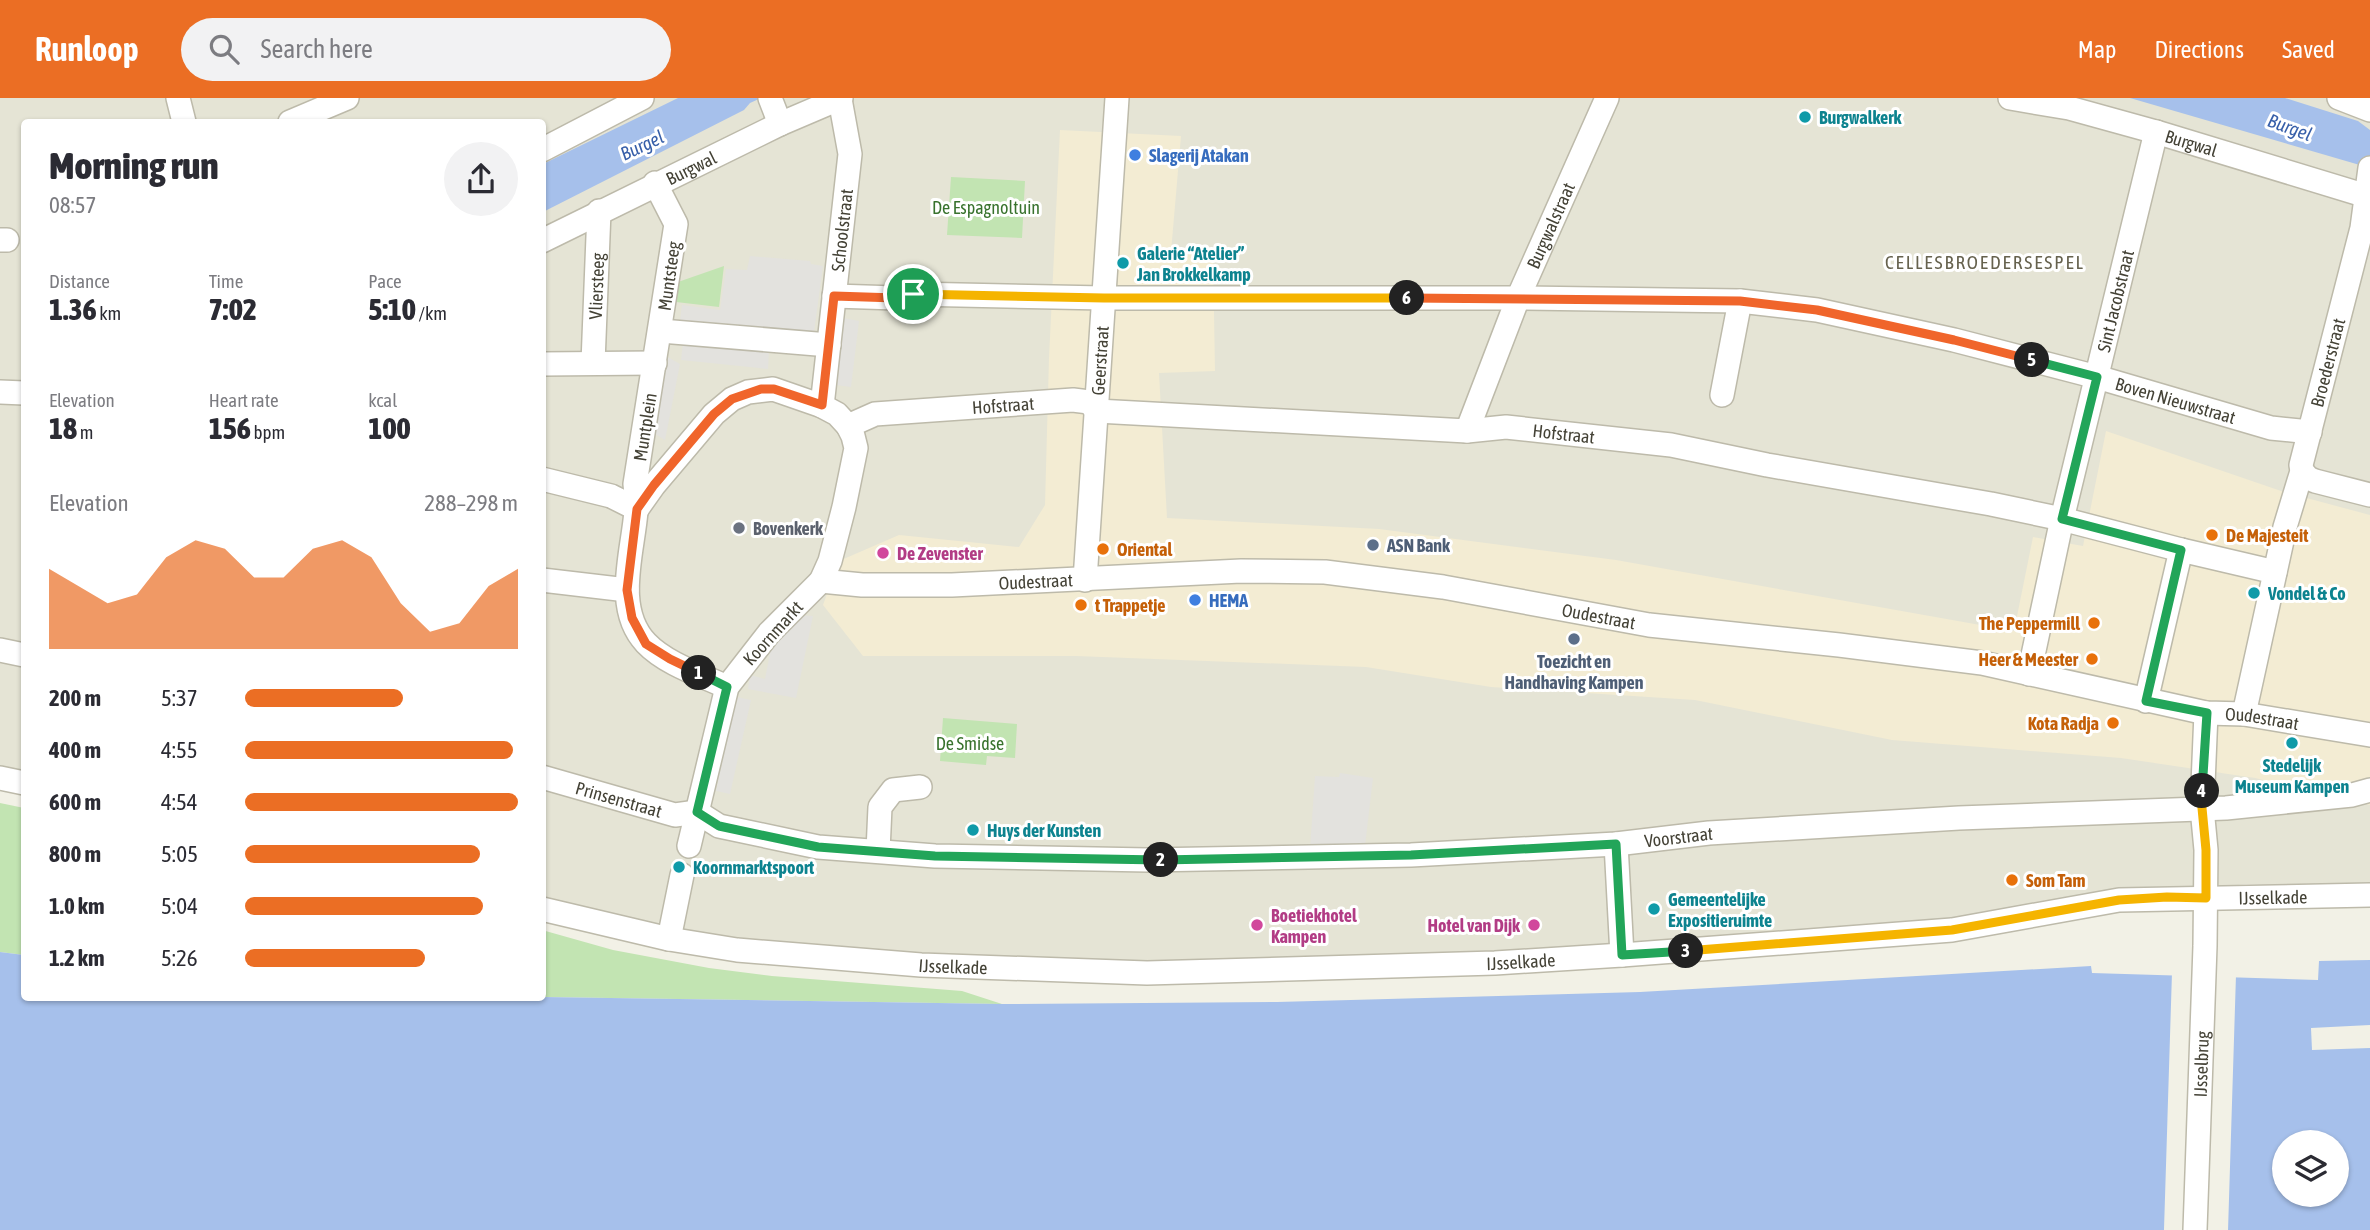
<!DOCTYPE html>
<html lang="en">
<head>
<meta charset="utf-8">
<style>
	:root { --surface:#fff; --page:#f2f2f3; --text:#2b2b33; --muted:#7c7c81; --accent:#eb6e24 }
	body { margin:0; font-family:"Asap Condensed",sans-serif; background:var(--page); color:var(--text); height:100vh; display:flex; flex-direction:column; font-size:26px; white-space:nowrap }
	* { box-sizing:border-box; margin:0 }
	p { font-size:23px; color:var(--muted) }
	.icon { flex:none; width:38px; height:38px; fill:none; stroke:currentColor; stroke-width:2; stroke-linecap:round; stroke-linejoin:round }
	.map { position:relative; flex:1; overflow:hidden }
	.drawer { position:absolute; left:21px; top:21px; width:525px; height:882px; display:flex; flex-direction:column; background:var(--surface); border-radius:7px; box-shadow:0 2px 5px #0004 }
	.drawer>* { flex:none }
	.tools { position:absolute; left:2272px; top:1032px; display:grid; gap:14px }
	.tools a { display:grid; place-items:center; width:77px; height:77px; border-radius:50%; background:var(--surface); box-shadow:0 2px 5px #0004; font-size:35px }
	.pin { position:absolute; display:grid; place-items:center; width:60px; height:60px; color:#fff; margin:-30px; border:4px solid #fff; border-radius:50%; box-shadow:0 2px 7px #0007 }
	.km { position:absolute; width:35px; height:35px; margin:-18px; border-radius:50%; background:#222; color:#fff; font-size:19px; line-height:35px; text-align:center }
	.round { display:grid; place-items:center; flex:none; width:74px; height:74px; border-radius:37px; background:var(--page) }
	.overview { display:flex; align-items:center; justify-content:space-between; height:119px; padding:0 28px }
	h1 { font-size:38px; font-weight:800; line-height:52px }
	.stats { display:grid; grid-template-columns:repeat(3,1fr); gap:10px; height:119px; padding:7px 28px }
	.stats div { display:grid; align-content:center }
	.stats b { font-size:30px; font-weight:800 }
	.stats small { font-size:19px; font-weight:400 }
	.stats p { font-size:19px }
	.chart { height:196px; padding:14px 28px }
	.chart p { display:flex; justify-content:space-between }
	.chart svg { width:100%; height:126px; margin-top:7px; fill:var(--accent); opacity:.7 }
	ul { padding:0 28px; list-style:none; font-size:23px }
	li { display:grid; grid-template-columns:112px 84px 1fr; align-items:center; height:52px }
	li i { height:18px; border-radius:9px; background:var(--accent) }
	header { display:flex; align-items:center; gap:42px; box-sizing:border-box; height:98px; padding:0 35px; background:var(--accent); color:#fff }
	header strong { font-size:33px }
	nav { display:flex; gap:38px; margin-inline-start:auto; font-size:24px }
	.search { width:490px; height:63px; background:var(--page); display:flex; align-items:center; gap:18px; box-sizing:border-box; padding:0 24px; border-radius:38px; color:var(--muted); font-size:26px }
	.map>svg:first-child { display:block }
	.residential { fill:#e5e4d5 }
	.commercial { fill:#f3ecd3 }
	.green { fill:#c2e4b2 }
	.parking { fill:#e3e2de }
	.water { fill:#a6c0eb; fill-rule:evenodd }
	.pier { fill:#f2f1e6 }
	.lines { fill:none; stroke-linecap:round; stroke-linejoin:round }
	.minor-casing { stroke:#bdbaaa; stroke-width:26 }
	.minor { stroke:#fff; stroke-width:23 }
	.split-1-casing { stroke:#fff; stroke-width:14 }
	.split-2-casing { stroke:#fff; stroke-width:14 }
	.split-3-casing { stroke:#fff; stroke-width:14 }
	.split-4-casing { stroke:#fff; stroke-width:14 }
	.split-5-casing { stroke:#fff; stroke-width:14 }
	.split-6-casing { stroke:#fff; stroke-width:14 }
	.split-7-casing { stroke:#fff; stroke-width:14 }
	.split-1 { stroke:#f0652b; stroke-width:9 }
	.split-2 { stroke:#22a559; stroke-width:9 }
	.split-3 { stroke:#22a559; stroke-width:9 }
	.split-4 { stroke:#f5b400; stroke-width:9 }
	.split-5 { stroke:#22a559; stroke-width:9 }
	.split-6 { stroke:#f0652b; stroke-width:9 }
	.split-7 { stroke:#f5b400; stroke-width:9 }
	.culture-dot { fill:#0f9aa8; stroke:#fff; stroke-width:2.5 }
	.shop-dot { fill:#3f7fe0; stroke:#fff; stroke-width:2.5 }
	.worship-dot { fill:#6b7280; stroke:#fff; stroke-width:2.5 }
	.food-dot { fill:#e8710a; stroke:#fff; stroke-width:2.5 }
	.service-dot { fill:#5c6f8a; stroke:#fff; stroke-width:2.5 }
	.hotel-dot { fill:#d1479c; stroke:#fff; stroke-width:2.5 }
	.labels { text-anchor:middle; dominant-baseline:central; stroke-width:6; stroke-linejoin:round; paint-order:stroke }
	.culture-label { font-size:18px; font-weight:bold; fill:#0d838f; stroke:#fff; text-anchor:start }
	.street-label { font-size:18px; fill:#444236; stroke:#fff }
	.shop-label { font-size:18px; font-weight:bold; fill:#366cbe; stroke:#fff; text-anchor:start }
	.park-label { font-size:18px; fill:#38722d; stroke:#fff }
	.worship-label { font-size:18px; font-weight:bold; fill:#5b616d; stroke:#fff; text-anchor:start }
	.food-label { font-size:18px; font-weight:bold; fill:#c56008; stroke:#fff; text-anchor:start }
	.service-label { font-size:18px; font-weight:bold; fill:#4e5e75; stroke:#fff; text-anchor:start }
	.hotel-label { font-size:18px; font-weight:bold; fill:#b23c85; stroke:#fff; text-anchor:start }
	.water-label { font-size:19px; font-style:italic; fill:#375fa9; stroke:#fff }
	.neighbourhood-label { font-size:19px; letter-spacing:2px; fill:#66624e; stroke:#fff }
</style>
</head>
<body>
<header>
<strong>Runloop</strong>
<div class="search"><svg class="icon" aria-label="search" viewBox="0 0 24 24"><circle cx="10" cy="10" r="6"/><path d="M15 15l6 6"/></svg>Search here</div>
<nav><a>Map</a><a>Directions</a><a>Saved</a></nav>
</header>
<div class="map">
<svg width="2370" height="1132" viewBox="0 0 2370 1132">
	<rect width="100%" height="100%" fill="#f2f1e6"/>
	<!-- residential -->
	<path class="residential" d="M 0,0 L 2370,0 L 2370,792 L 2246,786 L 1967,822 L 1688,847 L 1156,865 L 947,858 L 763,845 L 655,827 L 543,798 L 542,24 L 24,24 L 24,677 L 0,672 Z"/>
	<!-- commercial -->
	<path class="commercial" d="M 1060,32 L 1181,38 L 1171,154 L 1213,157 L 1215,273 L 1159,275 L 1167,420 L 1379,431 L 1616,462 L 2014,533 L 2033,439 L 2083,448 L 2106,333 L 2284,394 L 2370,417 L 2370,707 L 2255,680 L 2121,660 L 1892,642 L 1695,602 L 1491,589 L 1366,569 L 1076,558 L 863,558 L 823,507 L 839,463 L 899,437 L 1019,449 L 1045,407 L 1049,260 Z"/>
	<!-- green -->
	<g class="green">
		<path d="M 951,79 L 1025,83 L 1022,140 L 947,137 Z"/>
		<path d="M 724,168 L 719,209 L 676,204 L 678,184 Z"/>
		<path d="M 943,620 L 1017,626 L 1015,660 L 987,658 L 986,667 L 940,663 Z"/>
		<path d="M 0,705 L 24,710 L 24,857 L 0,854 Z"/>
		<path d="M 542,832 L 613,852 L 709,870 L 772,878 L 962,893 L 1002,906 L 543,899 Z"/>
	</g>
	<!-- parking -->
	<g class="parking">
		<path d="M 750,158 L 810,163 L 811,166 L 823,168 L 814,234 L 680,222 L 682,207 L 720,212 L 726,171 L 747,172 Z"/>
		<path d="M 843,220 L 859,223 L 851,289 L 836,287 Z"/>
		<path d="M 683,244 L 769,252 L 768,271 L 681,262 Z"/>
		<path d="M 664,257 L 680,266 L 665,342 L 650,333 Z"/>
		<path d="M 798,517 L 813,518 L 796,600 L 748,591 L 750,577 L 765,581 L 772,545 Z"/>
		<path d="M 736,599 L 751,602 L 730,696 L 716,693 Z"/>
		<path d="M 1340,675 L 1373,680 L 1365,748 L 1310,751 L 1315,678 L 1339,679 Z"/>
	</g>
	<!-- water -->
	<g class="water">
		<path d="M 678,0 L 761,0 L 750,5 L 744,12 L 543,114 L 543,66 Z"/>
		<path d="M 2130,0 L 2285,0 L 2358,23 L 2370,32 L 2370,70 Z"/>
		<path d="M 0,854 L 24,857 L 24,900 L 543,899 L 1002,906 L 1277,904 L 1640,894 L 2091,868 L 2092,875 L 2318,882 L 2319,863 L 2370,862 L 2370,1132 L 0,1132 ZM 2284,1045 L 2336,1045 L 2336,1097 L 2284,1097 Z"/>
	</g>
	<!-- pier -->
	<g class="pier">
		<path d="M 2172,874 L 2236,876 L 2228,1132 L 2164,1132 Z"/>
		<path d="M 2370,927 L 2370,950 L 2312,952 L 2311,930 Z"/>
	</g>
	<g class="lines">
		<defs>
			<g id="minor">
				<path d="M 178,0 L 184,24"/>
				<path d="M 770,0 L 780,26"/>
				<path id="s1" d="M 2010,0 L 2069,10 L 2156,34 L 2370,99"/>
				<path d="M 2339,0 L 2370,12"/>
				<path d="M 290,24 L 347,0"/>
				<path d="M 542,52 L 642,0"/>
				<path d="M 655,85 L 676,126 L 635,386 C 636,395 637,404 636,413 C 633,454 613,510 646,545 C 666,566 701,577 727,589"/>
				<path d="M 0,142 L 7,142"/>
				<path id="s2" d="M 542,143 L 780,26 L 841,0"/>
				<path id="s3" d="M 834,198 L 896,200 L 913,196 L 1104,200 L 1518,200 L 1740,203 L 1817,212 L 1954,242 L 2097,279 L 2271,330 L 2310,334"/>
				<path d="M 661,233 L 829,247"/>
				<path id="s4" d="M 593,265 L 599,113"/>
				<path d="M 542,266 L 655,265"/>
				<path d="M 0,294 L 24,295"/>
				<path d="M 1722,297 L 1740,203"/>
				<path id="s5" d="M 822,308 L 850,56 L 840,1"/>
				<path id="s6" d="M 848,328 L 875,316 L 1073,302 L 1089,304 L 1097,313 L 1467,333 L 1506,329 L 1671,347 L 1767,367 L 1991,406 L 2062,421 L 2181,452 L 2275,474"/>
				<path id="s7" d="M 1467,333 L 1518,200 L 1607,0"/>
				<path d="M 2302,373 L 2308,380 L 2315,383 L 2370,397"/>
				<path d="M 542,381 L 611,398 L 637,411"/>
				<path d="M 637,411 L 654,387 L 714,316 L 732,301 L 748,294 L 773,291 L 822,308 L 837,316 L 848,328 L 853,338 L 856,350 L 844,409 L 830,463 L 821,483 L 769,535 L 727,589 L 689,748"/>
				<path d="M 542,482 L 627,492"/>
				<path id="s8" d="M 1085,482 L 1117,0"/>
				<path id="s9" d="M 821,483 L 862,487 L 952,487 L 1241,473 L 1325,474 L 1443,489 L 1649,527 L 1839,547 L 1982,565 L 2206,615 L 2244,616 L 2370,637"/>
				<path d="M 0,552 L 24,557"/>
				<path id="s10" d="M 2029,576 L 2062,421 L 2156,34"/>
				<path d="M 2146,603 L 2181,452"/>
				<path id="s11" d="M 2244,616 L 2285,429 L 2302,373 L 2301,367 L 2362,130 L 2370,70"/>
				<path id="s12" d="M 542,679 L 675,717 L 697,714"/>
				<path d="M 0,680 L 24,685"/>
				<path id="s13" d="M 697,714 L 719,728 L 818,749 L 935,758 L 1148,762 L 1411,757 L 1616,746 L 1709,735 L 1959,720 L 2226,710 L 2352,697 L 2370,692"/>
				<path d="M 1616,746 L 1622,857"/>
				<path d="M 878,753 L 880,709 L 893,692 L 920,689"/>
				<path id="s14" d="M 542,811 L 669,841 L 737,852 L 921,867 L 1147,875 L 1495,865 L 1622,857 L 1952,832 L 2119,802 L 2370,797"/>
				<path d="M 669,841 L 682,777"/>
				<path id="s15" d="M 2195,1132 L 2205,848 L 2206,752 L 2202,710 L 2206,615"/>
			</g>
		</defs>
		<!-- minor casing -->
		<use href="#minor" class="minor-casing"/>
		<!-- minor -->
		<use href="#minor" class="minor"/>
	</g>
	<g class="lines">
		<defs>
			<path id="split-1" d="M 699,575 L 670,561 L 646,546 L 632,520 L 627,492 L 637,411 L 654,387 L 714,316 L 732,301 L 761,291 L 774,291 L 822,307 L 834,198 L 896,200 L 913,196"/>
			<path id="split-2" d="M 699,575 L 727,589 L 697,714 L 719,728 L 818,749 L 935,758 L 1161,762"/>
			<path id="split-3" d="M 1161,762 L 1411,757 L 1616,746 L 1622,857 L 1686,853"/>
			<path id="split-4" d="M 1686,853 L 1952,832 L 2119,802 L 2167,799 L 2206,800 L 2206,752 L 2202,710 L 2202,693"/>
			<path id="split-5" d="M 2032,262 L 2097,279 L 2062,421 L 2181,452 L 2146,603 L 2207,615 L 2202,693"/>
			<path id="split-6" d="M 1407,200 L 1740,203 L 1817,212 L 1954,242 L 2032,262"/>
			<path id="split-7" d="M 913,196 L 1104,200 L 1407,200"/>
		</defs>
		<!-- split-1 casing -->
		<use href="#split-1" class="split-1-casing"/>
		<!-- split-2 casing -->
		<use href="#split-2" class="split-2-casing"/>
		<!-- split-3 casing -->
		<use href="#split-3" class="split-3-casing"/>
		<!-- split-4 casing -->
		<use href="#split-4" class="split-4-casing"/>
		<!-- split-5 casing -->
		<use href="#split-5" class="split-5-casing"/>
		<!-- split-6 casing -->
		<use href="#split-6" class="split-6-casing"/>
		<!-- split-7 casing -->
		<use href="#split-7" class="split-7-casing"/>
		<!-- split-1 -->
		<use href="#split-1" class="split-1"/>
		<!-- split-2 -->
		<use href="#split-2" class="split-2"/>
		<!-- split-3 -->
		<use href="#split-3" class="split-3"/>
		<!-- split-4 -->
		<use href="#split-4" class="split-4"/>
		<!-- split-5 -->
		<use href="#split-5" class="split-5"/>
		<!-- split-6 -->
		<use href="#split-6" class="split-6"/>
		<!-- split-7 -->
		<use href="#split-7" class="split-7"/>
	</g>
	<!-- markers -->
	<g class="culture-dot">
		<circle cx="1805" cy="19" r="7"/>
		<circle cx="1123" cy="165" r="7"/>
		<circle cx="2254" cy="495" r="7"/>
		<circle cx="2292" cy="645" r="7"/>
		<circle cx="973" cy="732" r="7"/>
		<circle cx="679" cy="769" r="7"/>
		<circle cx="1654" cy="811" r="7"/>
	</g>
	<g class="shop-dot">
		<circle cx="1135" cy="57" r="7"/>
		<circle cx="1195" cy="502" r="7"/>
	</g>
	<circle class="worship-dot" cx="739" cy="430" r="7"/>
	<g class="food-dot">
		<circle cx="2212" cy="437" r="7"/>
		<circle cx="1103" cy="451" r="7"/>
		<circle cx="1081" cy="507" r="7"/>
		<circle cx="2094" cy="525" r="7"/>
		<circle cx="2092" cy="561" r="7"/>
		<circle cx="2113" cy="625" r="7"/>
		<circle cx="2012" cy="782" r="7"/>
	</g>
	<g class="service-dot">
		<circle cx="1373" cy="447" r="7"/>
		<circle cx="1574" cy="541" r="7"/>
	</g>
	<g class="hotel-dot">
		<circle cx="883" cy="455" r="7"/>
		<circle cx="1257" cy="827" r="7"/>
		<circle cx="1534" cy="827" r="7"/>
	</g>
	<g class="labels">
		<!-- culture labels -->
		<g class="culture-label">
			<text x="1819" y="19">Burgwalkerk</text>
			<text x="1137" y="155">Galerie “Atelier”<tspan x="1137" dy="21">Jan Brokkelkamp</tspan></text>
			<text x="2268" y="495">Vondel &amp; Co</text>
			<text x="2292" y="667" text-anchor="middle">Stedelijk<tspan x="2292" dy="21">Museum Kampen</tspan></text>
			<text x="987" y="732">Huys der Kunsten</text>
			<text x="693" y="769">Koornmarktspoort</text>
			<text x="1668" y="801">Gemeentelijke<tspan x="1668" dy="21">Expositieruimte</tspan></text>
		</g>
		<!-- street labels -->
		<g class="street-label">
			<text stroke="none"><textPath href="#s1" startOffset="187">Burgwal</textPath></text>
			<text stroke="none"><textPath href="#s2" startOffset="166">Burgwal</textPath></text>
			<text stroke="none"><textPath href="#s7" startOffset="222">Burgwalstraat</textPath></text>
			<text stroke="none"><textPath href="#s5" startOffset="177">Schoolstraat</textPath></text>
			<text transform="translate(669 178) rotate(-82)">Muntsteeg</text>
			<text stroke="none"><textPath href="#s4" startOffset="77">Vliersteeg</textPath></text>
			<text stroke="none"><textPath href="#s10" startOffset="383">Sint Jacobstraat</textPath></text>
			<text stroke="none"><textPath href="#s8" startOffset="220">Geerstraat</textPath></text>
			<text stroke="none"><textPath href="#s11" startOffset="362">Broederstraat</textPath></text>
			<text stroke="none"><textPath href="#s3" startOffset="1354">Boven Nieuwstraat</textPath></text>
			<text stroke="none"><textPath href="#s6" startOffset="158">Hofstraat</textPath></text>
			<text transform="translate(645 329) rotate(-81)">Muntplein</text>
			<text stroke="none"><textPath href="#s6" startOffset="724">Hofstraat</textPath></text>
			<text stroke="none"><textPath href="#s9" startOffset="215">Oudestraat</textPath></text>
			<text stroke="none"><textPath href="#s9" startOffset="782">Oudestraat</textPath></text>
			<text transform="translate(773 535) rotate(-48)">Koornmarkt</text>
			<text stroke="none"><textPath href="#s9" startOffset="1454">Oudestraat</textPath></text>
			<text stroke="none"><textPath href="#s12" startOffset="80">Prinsenstraat</textPath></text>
			<text stroke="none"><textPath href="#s13" startOffset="989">Voorstraat</textPath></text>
			<text stroke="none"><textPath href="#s14" startOffset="1740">IJsselkade</textPath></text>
			<text stroke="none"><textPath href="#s14" startOffset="984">IJsselkade</textPath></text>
			<text stroke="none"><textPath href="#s14" startOffset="416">IJsselkade</textPath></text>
			<text stroke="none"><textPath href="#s15" startOffset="166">IJsselbrug</textPath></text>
		</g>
		<!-- shop labels -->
		<g class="shop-label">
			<text x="1149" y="57">Slagerij Atakan</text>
			<text x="1209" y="502">HEMA</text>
		</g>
		<!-- park labels -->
		<g class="park-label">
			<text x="986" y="109">De Espagnoltuin</text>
			<text x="970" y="645">De Smidse</text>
		</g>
		<!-- worship labels -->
		<g class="worship-label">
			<text x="753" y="430">Bovenkerk</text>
		</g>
		<!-- food labels -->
		<g class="food-label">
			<text x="2226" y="437">De Majesteit</text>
			<text x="1117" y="451">Oriental</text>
			<text x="1095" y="507">t Trappetje</text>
			<text x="2080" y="525" text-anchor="end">The Peppermill</text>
			<text x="2078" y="561" text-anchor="end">Heer &amp; Meester</text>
			<text x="2099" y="625" text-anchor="end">Kota Radja</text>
			<text x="2026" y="782">Som Tam</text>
		</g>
		<!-- service labels -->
		<g class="service-label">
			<text x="1387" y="447">ASN Bank</text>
			<text x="1574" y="563" text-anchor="middle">Toezicht en<tspan x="1574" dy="21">Handhaving Kampen</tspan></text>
		</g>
		<!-- hotel labels -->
		<g class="hotel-label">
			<text x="897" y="455">De Zevenster</text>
			<text x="1271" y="817">Boetiekhotel<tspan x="1271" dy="21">Kampen</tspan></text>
			<text x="1520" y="827" text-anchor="end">Hotel van Dijk</text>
		</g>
		<!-- water labels -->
		<g class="water-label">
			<text transform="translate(2290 29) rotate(20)">Burgel</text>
			<text transform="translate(642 47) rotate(-25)">Burgel</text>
		</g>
		<!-- neighbourhood labels -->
		<g class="neighbourhood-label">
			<text x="1985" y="164">CELLESBROEDERSESPEL</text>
		</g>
	</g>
</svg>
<div class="tools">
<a><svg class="icon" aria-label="layers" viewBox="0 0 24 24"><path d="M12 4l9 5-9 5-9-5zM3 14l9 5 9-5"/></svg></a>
</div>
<div class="pin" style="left:913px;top:196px;background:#1e9e55"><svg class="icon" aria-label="arrive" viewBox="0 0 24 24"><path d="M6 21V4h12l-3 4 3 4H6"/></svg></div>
<b class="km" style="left:699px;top:575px">1</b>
<b class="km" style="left:1161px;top:762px">2</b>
<b class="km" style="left:1686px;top:853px">3</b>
<b class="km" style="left:2202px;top:693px">4</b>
<b class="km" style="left:2032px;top:262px">5</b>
<b class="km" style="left:1407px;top:200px">6</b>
<section class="drawer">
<div class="overview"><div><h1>Morning run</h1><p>08:57</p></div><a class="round"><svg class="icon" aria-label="share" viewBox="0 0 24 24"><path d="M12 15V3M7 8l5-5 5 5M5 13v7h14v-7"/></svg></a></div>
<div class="stats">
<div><p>Distance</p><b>1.36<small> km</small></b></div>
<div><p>Time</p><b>7:02</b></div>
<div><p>Pace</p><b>5:10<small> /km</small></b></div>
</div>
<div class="stats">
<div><p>Elevation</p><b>18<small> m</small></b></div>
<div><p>Heart rate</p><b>156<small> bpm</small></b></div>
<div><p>kcal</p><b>100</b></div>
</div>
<div class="chart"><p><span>Elevation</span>288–298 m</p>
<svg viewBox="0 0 160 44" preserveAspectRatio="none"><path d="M0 44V16L10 22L20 28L30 25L40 12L50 6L60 9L70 19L80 19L90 9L100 6L110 12L120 28L130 38L140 35L150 22L160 16V44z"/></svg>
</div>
<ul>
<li><b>200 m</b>5:37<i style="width:58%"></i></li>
<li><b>400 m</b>4:55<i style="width:98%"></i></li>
<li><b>600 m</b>4:54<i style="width:100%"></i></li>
<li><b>800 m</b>5:05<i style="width:86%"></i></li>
<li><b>1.0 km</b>5:04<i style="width:87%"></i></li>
<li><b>1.2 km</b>5:26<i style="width:66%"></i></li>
</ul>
</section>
</div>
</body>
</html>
